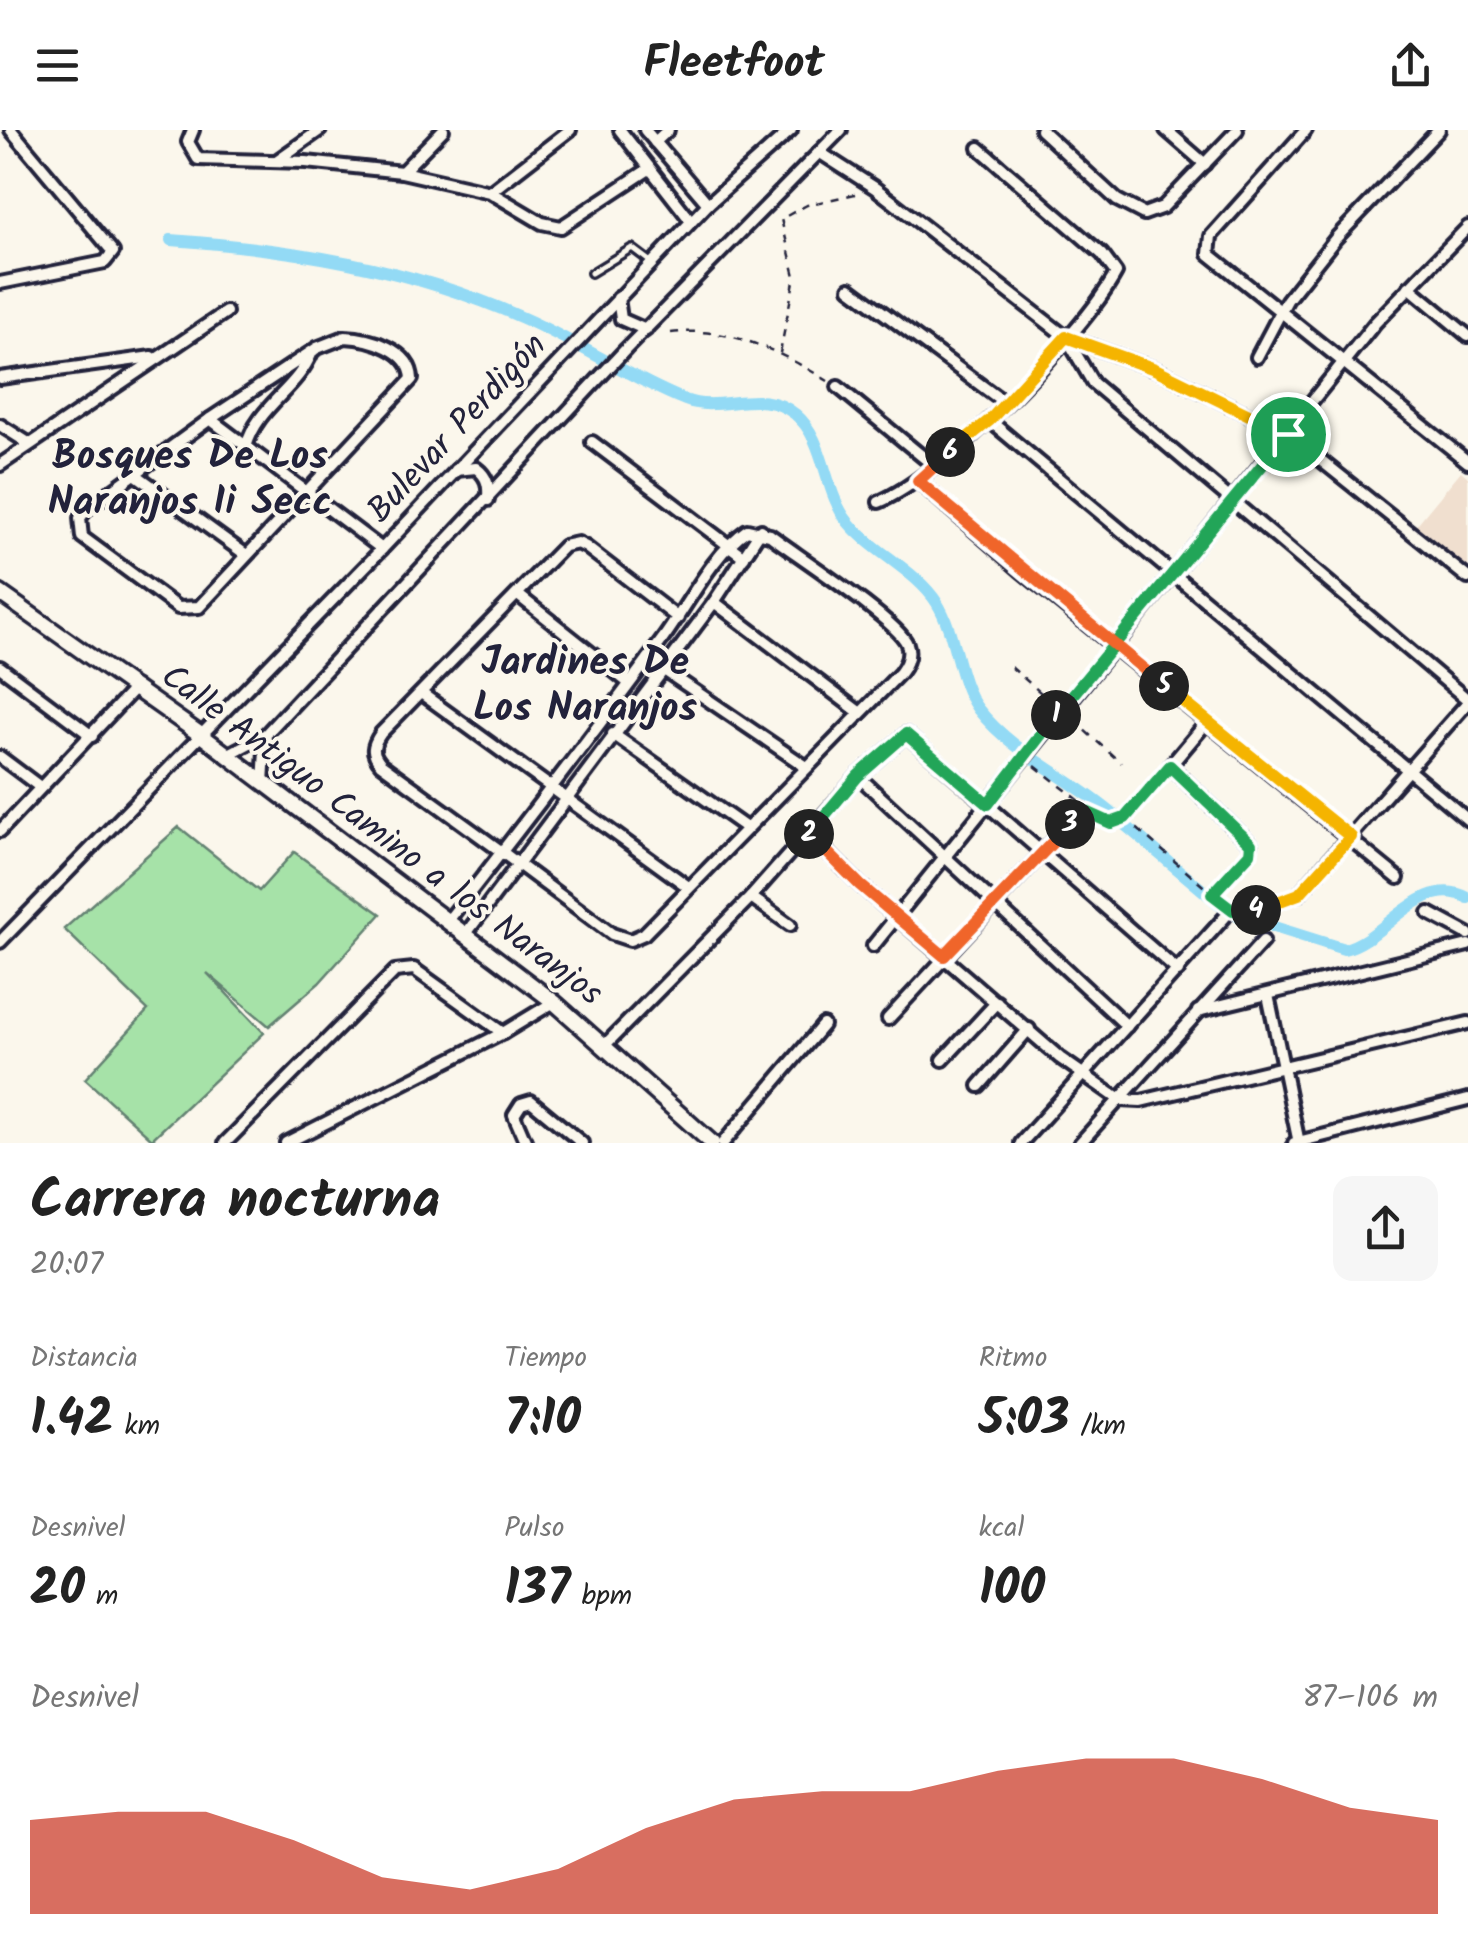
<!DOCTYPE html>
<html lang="es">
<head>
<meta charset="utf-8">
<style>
	:root { --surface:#fff; --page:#f6f6f6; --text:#222; --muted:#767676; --accent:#c8321e }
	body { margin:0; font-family:Kalam,sans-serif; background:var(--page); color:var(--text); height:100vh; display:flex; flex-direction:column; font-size:38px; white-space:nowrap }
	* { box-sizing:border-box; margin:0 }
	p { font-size:32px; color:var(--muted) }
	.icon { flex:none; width:55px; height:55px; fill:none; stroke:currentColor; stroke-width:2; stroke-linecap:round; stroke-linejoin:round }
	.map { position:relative; height:1013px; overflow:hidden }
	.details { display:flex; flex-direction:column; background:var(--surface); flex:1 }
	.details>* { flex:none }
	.pin { position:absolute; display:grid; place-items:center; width:85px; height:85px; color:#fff; margin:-42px; border:5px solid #fff; border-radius:50%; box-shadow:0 2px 10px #0007 }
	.km { position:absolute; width:50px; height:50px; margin:-25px; border-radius:50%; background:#222; color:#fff; font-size:28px; line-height:50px; text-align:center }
	.round { display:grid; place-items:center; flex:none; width:105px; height:105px; border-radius:20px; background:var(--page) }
	.overview { display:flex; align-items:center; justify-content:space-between; height:170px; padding:0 30px }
	h1 { font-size:55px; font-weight:700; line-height:75px }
	.figures { display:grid; grid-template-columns:repeat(3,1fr); gap:15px; height:170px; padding:10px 30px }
	.figures div { display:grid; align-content:center }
	.figures b { font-size:50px; font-weight:700 }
	.figures small { font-size:28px; font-weight:400 }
	.figures p { font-size:28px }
	.chart { height:280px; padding:20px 30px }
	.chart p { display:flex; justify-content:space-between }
	.chart svg { width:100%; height:180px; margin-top:10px; fill:var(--accent); opacity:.7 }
	header { display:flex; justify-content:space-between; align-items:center; height:130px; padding:0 30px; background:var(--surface); font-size:45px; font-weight:700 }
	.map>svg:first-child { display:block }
	.built { fill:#f0dfcf }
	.green { fill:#a6e2a8; stroke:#648272; stroke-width:2.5 }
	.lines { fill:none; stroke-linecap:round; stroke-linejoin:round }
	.canal { stroke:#93daf5; stroke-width:12 }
	.lane-casing { stroke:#22223b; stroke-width:12 }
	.street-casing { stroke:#22223b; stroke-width:18 }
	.secondary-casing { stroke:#22223b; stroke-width:21 }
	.path { stroke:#22223b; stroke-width:2.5; stroke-dasharray:8 8; stroke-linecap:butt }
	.lane { stroke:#fbf7ec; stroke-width:5 }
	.street { stroke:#fbf7ec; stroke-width:10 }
	.secondary { stroke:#fbf7ec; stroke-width:14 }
	.split-1-casing { stroke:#fff; stroke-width:20 }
	.split-2-casing { stroke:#fff; stroke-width:20 }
	.split-3-casing { stroke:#fff; stroke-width:20 }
	.split-4-casing { stroke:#fff; stroke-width:20 }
	.split-5-casing { stroke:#fff; stroke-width:20 }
	.split-6-casing { stroke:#fff; stroke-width:20 }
	.split-7-casing { stroke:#fff; stroke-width:20 }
	.split-1 { stroke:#22a559; stroke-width:12 }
	.split-2 { stroke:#22a559; stroke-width:12 }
	.split-3 { stroke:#f0652b; stroke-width:12 }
	.split-4 { stroke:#22a559; stroke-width:12 }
	.split-5 { stroke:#f5b400; stroke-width:12 }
	.split-6 { stroke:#f0652b; stroke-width:12 }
	.split-7 { stroke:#f5b400; stroke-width:12 }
	.labels { text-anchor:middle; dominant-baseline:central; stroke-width:8; stroke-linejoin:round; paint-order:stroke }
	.street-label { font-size:35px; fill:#22223b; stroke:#fbf7ec }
	.quarter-label { font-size:40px; font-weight:bold; fill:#22223b; stroke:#fbf7ec }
</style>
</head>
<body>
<header><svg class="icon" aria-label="menu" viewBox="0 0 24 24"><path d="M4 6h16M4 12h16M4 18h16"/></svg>Fleetfoot<svg class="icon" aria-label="share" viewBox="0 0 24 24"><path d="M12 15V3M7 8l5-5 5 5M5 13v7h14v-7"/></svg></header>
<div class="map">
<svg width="1468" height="1013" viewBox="0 0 1468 1013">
	<rect width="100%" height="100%" fill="#fbf7ec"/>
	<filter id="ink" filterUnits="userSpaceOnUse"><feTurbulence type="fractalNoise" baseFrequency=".01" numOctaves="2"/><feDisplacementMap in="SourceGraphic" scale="20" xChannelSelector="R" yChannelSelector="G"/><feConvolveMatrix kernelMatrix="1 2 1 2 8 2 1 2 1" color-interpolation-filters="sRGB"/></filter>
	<g filter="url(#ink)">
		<!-- built -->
		<path class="built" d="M 1461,341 L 1468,347 L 1468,439 L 1414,398 Z"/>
		<!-- green -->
		<path class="green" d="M 179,697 L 259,761 L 294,722 L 381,784 L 319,853 L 269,896 L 207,843 L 264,903 L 152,1009 L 85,949 L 148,880 L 64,799 Z"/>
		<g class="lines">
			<!-- canal -->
			<g class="canal">
				<path d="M 171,110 C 294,119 409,137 523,188 C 578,212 630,248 685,270 C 720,284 762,256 795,284 C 826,309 823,361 848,392 C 873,422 917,441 937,473 C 957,505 956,550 978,579 C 1014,625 1072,648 1115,686"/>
				<path d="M 1125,695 L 1225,779"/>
				<path d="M 1233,784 L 1344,819 C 1385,810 1422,742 1468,768"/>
			</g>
			<defs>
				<path id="lane" d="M 591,143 L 632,118 L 652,133"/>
				<g id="street">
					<path d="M 193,0 L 188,12 L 198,29 L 306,32 L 402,42 L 490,62 L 542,93 L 561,97 L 649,39"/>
					<path d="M 620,0 L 691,91"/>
					<path d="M 645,0 L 708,74"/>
					<path d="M 1041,0 L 1117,70 L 1144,84 L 1163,77 L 1237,0"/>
					<path d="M 1166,0 L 1205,34"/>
					<path d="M 1306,0 L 1211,106 L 1209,124 L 1468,332"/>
					<path d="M 655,12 L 668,0"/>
					<path d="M 819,22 L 875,58 L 1066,207 L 1155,239 L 1288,304 L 1468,448"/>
					<path d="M 276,31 L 320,0"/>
					<path d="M 402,42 L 443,0"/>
					<path d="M 490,62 L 570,0"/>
					<path d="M 0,153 L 105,132 L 113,122 L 11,0"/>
					<path d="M 1409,157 L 1468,206"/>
					<path d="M 850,158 L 1005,273"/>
					<path d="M 618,168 L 621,189 L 646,200"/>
					<path d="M 345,207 C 370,208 411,220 412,249 L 199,477 L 178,478 L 82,407 L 80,388 L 88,378 L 210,289 L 317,218 Z"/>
					<path d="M 1066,207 L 1093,253 L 1468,570"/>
					<path d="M 1257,227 L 1287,170 L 1336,108 L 1439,0"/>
					<path d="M 0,248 L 152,227"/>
					<path d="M 838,257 L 934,336"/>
					<path d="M 210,289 L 382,419"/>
					<path d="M 990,291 L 1468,690"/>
					<path d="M 0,295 L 30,314"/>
					<path d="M 592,312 L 744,427"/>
					<path d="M 246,317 C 258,275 296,261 312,222"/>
					<path d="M 0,335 L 226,182"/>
					<path d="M 456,340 L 476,338 C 488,347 489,356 488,370"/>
					<path d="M 135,344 L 245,424"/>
					<path d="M 918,351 L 1020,440 L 1398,748"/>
					<path d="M 879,372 C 944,345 1082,206 1116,143 L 1102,124 L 979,18"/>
					<path d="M 518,465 L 629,553"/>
					<path d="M 714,472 L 859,582"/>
					<path d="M 648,529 L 805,636"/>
					<path d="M 0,537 L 92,606"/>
					<path d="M 421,563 L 687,756"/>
					<path d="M 1207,592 L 1170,636 L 1251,714"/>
					<path d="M 613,604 L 745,697"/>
					<path d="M 227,625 L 265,605"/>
					<path d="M 0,627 L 40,657"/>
					<path d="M 858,646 L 1127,896"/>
					<path d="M 263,653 L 266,604 L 626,219 L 841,0"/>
					<path d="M 0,701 L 136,557"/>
					<path d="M 808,702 L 860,755 L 1060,928 L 1120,970"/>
					<path d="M 1299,764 L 1468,572"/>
					<path d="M 751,767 L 790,795"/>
					<path d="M 1429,783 L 1468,804"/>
					<path d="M 447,792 C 520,699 592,605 662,510 C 688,475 712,424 747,400 L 770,405 C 795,424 898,491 907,514 C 911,525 907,534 900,543 L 644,804 L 630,810 L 612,804 L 502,722 L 381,634 C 371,622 372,616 381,603 L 564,416 L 578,413 L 586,417 L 678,488"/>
					<path d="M 465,805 L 714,472 L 761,400"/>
					<path d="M 0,812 L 382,419 L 708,74 L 791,0"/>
					<path d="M 873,816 L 1375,193 L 1468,97"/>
					<path d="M 1268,865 L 1299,1013"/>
					<path d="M 1198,881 L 1468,815"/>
					<path d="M 888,889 L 1082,680"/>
					<path d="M 604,916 L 751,767 L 858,646 L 906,604 L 1178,841"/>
					<path d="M 943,930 L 997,872"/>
					<path d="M 979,956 L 1029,899"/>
					<path d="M 1120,970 L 1141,971 L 1468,893"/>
					<path d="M 225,1013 L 395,841 L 414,839 L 503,903"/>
					<path d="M 286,1013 L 503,903 L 554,872"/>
					<path d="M 526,1013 L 514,985 L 521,974 L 531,971 L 582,1013"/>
					<path d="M 723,1013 L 823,895"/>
					<path d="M 1021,1013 L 1225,787"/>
					<path d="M 1080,1013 L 1263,811"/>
					<path d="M 1294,1013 L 1468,969"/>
				</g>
				<path id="secondary" d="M 0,463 L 201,605 L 554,872 L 712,1013"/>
			</defs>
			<!-- lane casing -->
			<use href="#lane" class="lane-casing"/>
			<!-- street casing -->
			<use href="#street" class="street-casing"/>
			<!-- secondary casing -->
			<use href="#secondary" class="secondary-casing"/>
			<!-- path -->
			<g class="path">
				<path d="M 671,203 C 730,196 779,221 828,251"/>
				<path d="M 780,223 L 795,146 L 781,89 L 807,75 L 859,63"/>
				<path d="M 1011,537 L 1055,575"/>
				<path d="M 1073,590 L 1121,633"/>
				<path d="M 1035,636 L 1080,671"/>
				<path d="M 1090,683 L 1111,693 L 1124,689"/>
				<path d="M 1125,687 L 1163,644"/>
				<path d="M 1125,688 L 1225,775"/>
				<path d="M 1214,763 L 1248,724"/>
				<path d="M 1237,781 L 1273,777 L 1292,769"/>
			</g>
			<!-- lane -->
			<use href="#lane" class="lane"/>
			<!-- street -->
			<use href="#street" class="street"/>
			<!-- secondary -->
			<use href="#secondary" class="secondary"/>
		</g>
	</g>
	<g class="lines" filter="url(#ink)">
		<defs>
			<path id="split-1" d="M 1056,585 L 1288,304"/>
			<path id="split-2" d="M 809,704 L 858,646 L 906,604 L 988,674 L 1056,585"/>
			<path id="split-3" d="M 809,704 L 860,755 L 944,826 L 1070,694"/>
			<path id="split-4" d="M 1070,694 L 1082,680 L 1111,693 L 1125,688 L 1170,636 L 1251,714 L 1250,723 L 1212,764 L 1233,780 L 1256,780"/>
			<path id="split-5" d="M 1164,556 L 1351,707 L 1299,764 L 1256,780"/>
			<path id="split-6" d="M 950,322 L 918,351 L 1164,556"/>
			<path id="split-7" d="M 950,322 L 990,290 L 1066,207 L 1155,239 L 1288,304"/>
		</defs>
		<!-- split-1 casing -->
		<use href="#split-1" class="split-1-casing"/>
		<!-- split-2 casing -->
		<use href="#split-2" class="split-2-casing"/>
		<!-- split-3 casing -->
		<use href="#split-3" class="split-3-casing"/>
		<!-- split-4 casing -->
		<use href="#split-4" class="split-4-casing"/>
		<!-- split-5 casing -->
		<use href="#split-5" class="split-5-casing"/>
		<!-- split-6 casing -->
		<use href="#split-6" class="split-6-casing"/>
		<!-- split-7 casing -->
		<use href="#split-7" class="split-7-casing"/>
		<!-- split-1 -->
		<use href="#split-1" class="split-1"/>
		<!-- split-2 -->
		<use href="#split-2" class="split-2"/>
		<!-- split-3 -->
		<use href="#split-3" class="split-3"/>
		<!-- split-4 -->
		<use href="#split-4" class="split-4"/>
		<!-- split-5 -->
		<use href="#split-5" class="split-5"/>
		<!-- split-6 -->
		<use href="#split-6" class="split-6"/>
		<!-- split-7 -->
		<use href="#split-7" class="split-7"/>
	</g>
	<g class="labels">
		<!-- street labels -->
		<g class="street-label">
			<text transform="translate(458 299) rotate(-47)">Bulevar Perdigón</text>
			<text transform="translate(381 706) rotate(37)">Calle Antiguo Camino a los Naranjos</text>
		</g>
		<!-- quarter labels -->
		<g class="quarter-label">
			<text x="190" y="327">Bosques De Los<tspan x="190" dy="46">Naranjos Ii Secc</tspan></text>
			<text x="585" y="533">Jardines De<tspan x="585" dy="46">Los Naranjos</tspan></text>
		</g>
	</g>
</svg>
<div class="pin" style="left:1288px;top:304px;background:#1e9e55"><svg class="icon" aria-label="arrive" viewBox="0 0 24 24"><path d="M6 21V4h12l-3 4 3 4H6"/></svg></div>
<b class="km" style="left:1056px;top:585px">1</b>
<b class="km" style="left:809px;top:704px">2</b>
<b class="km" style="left:1070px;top:694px">3</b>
<b class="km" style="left:1256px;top:780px">4</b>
<b class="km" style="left:1164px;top:556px">5</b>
<b class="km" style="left:950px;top:322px">6</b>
</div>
<section class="details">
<div class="overview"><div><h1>Carrera nocturna</h1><p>20:07</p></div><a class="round"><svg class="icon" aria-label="share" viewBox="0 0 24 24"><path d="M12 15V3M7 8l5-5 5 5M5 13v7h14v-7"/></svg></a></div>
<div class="figures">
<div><p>Distancia</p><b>1.42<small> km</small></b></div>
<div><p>Tiempo</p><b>7:10</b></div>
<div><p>Ritmo</p><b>5:03<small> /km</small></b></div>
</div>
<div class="figures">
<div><p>Desnivel</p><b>20<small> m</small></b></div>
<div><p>Pulso</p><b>137<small> bpm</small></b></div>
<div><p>kcal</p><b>100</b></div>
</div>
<div class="chart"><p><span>Desnivel</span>87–106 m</p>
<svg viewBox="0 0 160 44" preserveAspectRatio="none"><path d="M0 44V21L10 19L20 19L30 26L40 35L50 38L60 33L70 23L80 16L90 14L100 14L110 9L120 6L130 6L140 11L150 18L160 21V44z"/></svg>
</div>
</section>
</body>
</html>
